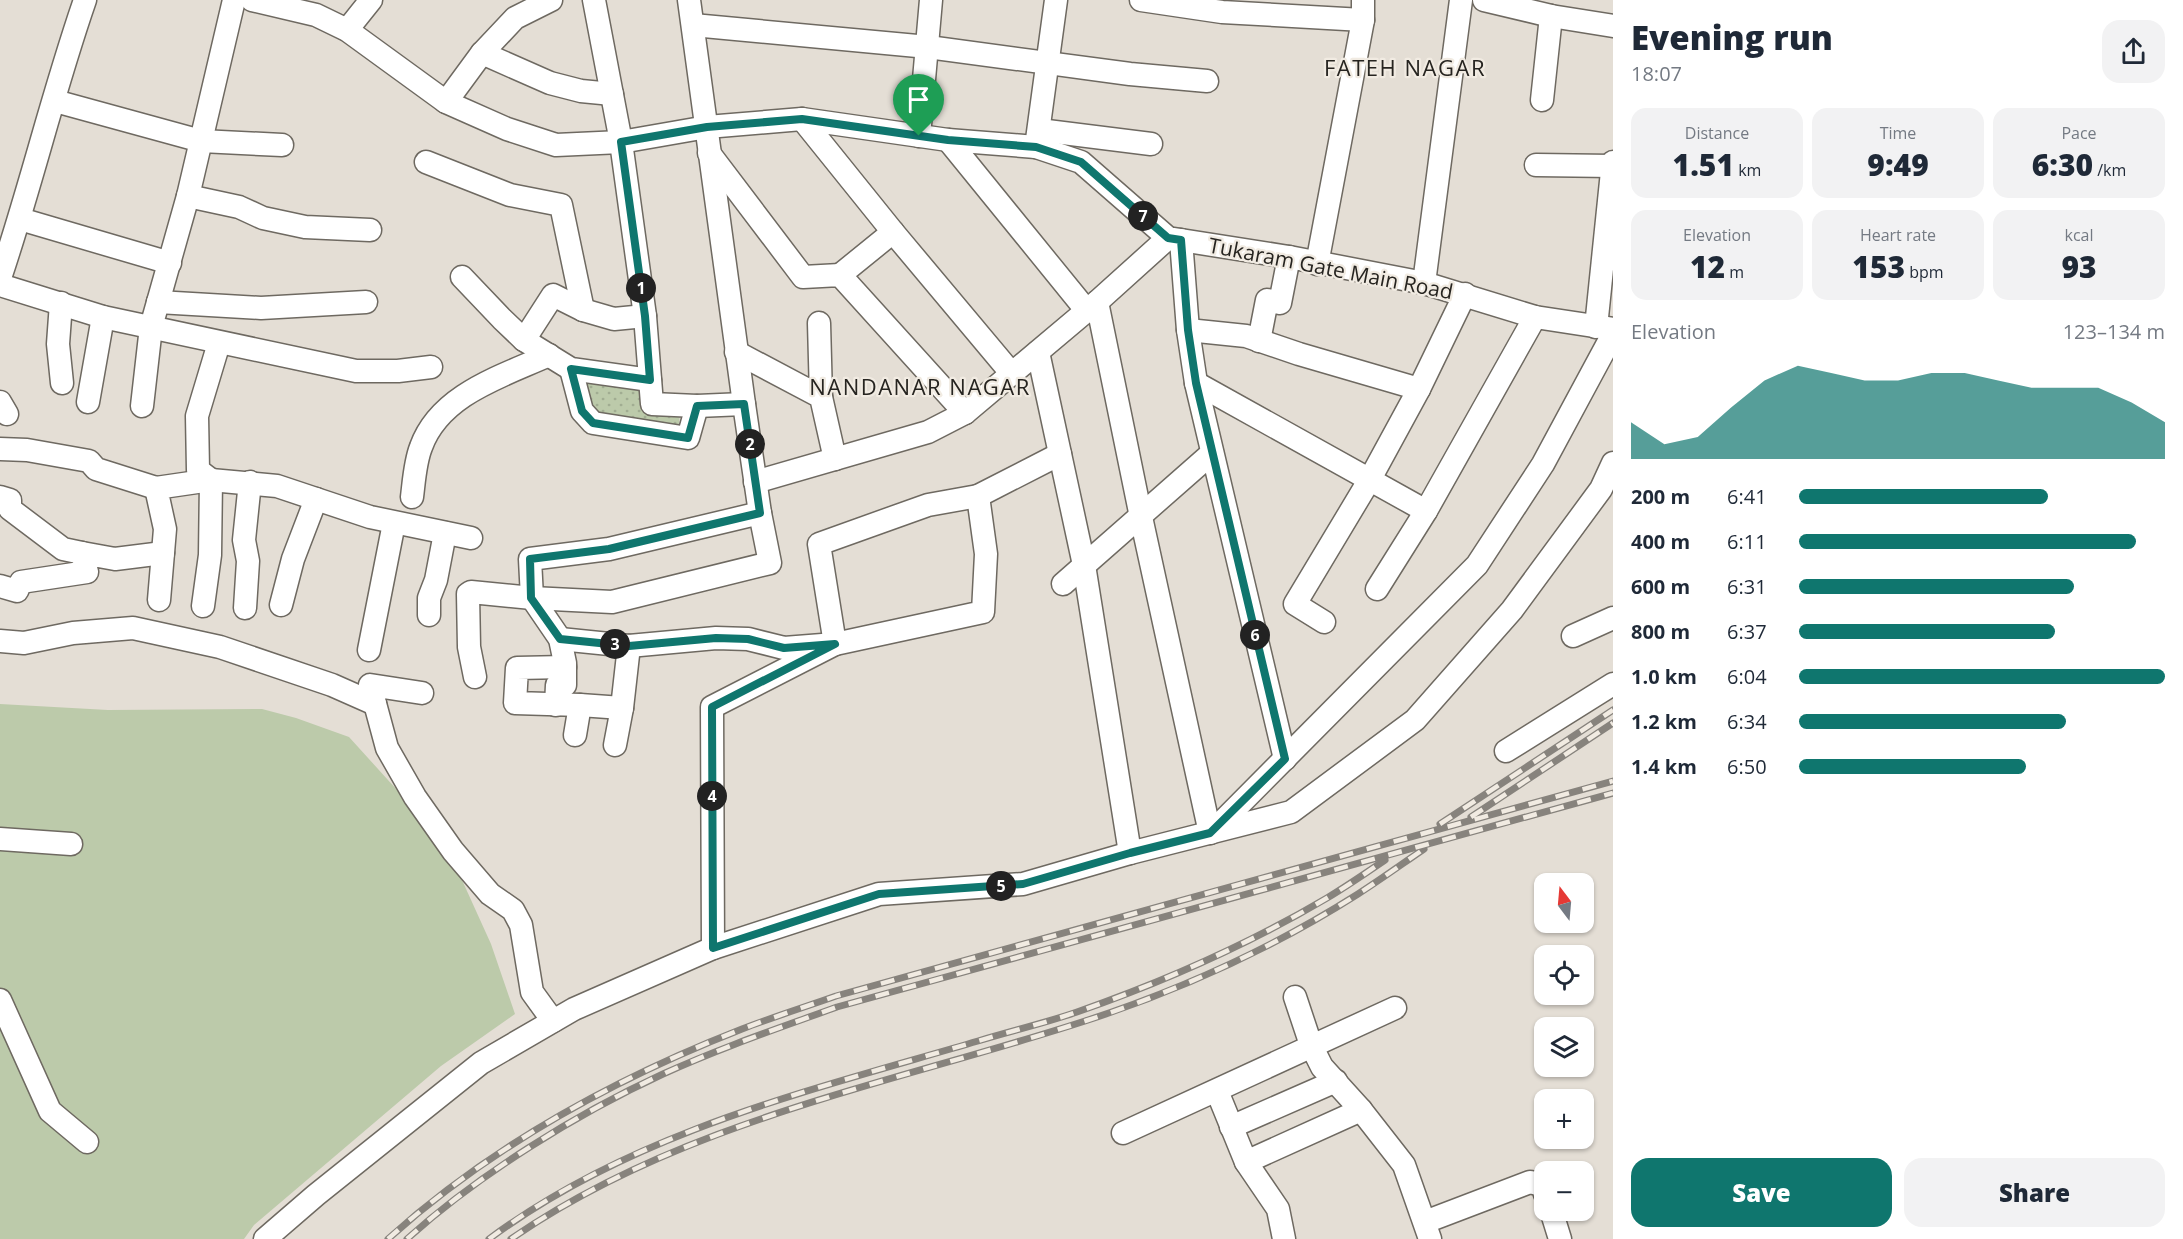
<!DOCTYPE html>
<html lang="en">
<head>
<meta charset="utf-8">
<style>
	:root { --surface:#fff; --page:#f2f2f3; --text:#1f2937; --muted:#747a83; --accent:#0f766e }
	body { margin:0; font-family:"Open Sans",sans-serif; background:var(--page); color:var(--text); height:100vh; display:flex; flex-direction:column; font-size:22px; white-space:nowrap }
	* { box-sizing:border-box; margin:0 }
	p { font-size:20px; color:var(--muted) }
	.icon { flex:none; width:33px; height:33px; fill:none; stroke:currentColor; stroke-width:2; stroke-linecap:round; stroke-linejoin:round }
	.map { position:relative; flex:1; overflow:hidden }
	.panel { display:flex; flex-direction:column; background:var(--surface); width:570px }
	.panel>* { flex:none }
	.needle { width:39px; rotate:344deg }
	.tools { position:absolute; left:1534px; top:873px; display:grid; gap:12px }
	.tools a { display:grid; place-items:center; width:60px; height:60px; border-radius:12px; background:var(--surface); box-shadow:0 2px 4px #0004; font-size:30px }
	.pin { position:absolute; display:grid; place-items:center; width:51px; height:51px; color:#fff; margin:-62px -26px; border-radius:50% 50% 50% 0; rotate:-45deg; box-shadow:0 0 6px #0007 }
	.pin .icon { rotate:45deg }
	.km { position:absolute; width:30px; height:30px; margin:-15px; border-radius:50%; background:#222; color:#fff; font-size:16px; line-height:30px; text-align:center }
	.round { display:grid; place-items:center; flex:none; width:63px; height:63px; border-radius:18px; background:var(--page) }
	.overview { display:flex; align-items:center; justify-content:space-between; height:102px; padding:0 18px }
	h1 { font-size:33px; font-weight:800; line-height:45px }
	.metrics { display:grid; grid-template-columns:repeat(3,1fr); gap:9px; height:102px; padding:6px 18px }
	.metrics div { display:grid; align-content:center; border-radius:15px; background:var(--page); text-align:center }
	.metrics b { font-size:30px; font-weight:800 }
	.metrics small { font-size:16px; font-weight:400 }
	.metrics p { font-size:16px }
	.chart { height:168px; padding:12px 18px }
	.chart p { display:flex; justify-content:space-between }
	.chart svg { width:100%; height:108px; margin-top:6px; fill:var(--accent); opacity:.7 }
	.cta { display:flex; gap:12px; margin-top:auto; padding:12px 18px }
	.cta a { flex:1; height:69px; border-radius:18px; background:var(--accent); color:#fff; font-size:24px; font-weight:800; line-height:69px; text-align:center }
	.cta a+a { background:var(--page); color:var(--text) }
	ul { padding:0 18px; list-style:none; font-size:20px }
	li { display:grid; grid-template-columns:96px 72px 1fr; align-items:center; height:45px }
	li i { height:15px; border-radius:8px; background:var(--accent) }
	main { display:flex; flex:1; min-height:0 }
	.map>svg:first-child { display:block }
	.grass { fill:url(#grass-dots) }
	.garden { fill:#bccaaa }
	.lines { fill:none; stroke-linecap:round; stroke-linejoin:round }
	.minor-casing { stroke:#6e6961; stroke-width:25 }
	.minor { stroke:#fff; stroke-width:22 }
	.rail-casing { stroke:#87837d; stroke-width:7 }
	.rail { stroke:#f1ebe2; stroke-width:4.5; stroke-dasharray:14; stroke-linecap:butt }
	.route-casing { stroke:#fff; stroke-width:12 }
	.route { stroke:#0f766e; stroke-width:8 }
	.labels { text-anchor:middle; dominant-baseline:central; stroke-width:4.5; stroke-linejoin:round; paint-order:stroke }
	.street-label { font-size:21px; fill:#262420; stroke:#f1ebe2 }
	.neighbourhood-label { font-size:22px; letter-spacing:1.5px; fill:#262420; stroke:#f1ebe2 }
</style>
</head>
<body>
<main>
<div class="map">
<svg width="1613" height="1239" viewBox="0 0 1613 1239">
	<defs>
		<pattern id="grass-dots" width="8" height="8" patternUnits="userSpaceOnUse" patternTransform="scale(1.5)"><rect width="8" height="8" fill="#bccaaa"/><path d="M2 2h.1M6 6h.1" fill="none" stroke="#a1ad92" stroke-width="1.8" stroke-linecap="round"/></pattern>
	</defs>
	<rect width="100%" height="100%" fill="#e4ded5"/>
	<!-- grass -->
	<path class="grass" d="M 581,380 L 645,386 L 680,411 L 679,426 L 597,419 Z"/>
	<!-- garden -->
	<path class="garden" d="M 0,704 L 108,710 L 262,709 L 296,718 L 349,737 L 427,823 L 457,869 L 491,944 L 515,1014 L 441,1066 L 254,1225 L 244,1239 L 0,1239 Z"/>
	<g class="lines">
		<defs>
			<g id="minor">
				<path d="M 252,0 L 316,15 L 347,30 L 446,102 L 507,129 L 556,145 L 621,142 L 707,127 L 802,119 L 948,140 L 1036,147 L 1081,162 L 1168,238 L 1289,257 L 1424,283 L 1535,317 L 1613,329"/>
				<path d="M 594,0 L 621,142 L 645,316 L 652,404 L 697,406 L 744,404"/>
				<path d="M 1141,0 L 1222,12 L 1363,20"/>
				<path d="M 1484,0 L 1551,16 L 1613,26"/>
				<path d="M 693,25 L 928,47 L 1130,74 L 1207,81"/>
				<path d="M 347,30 L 371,0"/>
				<path d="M 482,53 L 550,83 L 581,91 L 612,94"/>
				<path d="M 1542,100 L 1551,16"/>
				<path d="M 55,101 L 201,141 L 282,145"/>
				<path d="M 446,102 L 482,53 L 515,18 L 551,0"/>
				<path d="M 802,119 L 893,232 L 1012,374"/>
				<path d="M 1039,130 L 1151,144"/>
				<path d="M 919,136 L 931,0"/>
				<path d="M 948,140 L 1087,311"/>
				<path d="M 1036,147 L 1056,0"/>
				<path d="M 709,153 L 803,277 L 840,275 L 965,413"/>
				<path d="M 426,162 L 510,195 L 561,205 L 583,310"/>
				<path d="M 1536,165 L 1613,166"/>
				<path d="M 188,196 L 239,207 L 263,218 L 305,227 L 370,230"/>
				<path d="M 20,219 L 170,263"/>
				<path d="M 1181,240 L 1188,330 L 1196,383 L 1285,759"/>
				<path d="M 1317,264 L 1363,20 L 1363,0"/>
				<path d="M 840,275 L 893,232"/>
				<path d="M 462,277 L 502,319 L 524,340 L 571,369 L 650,380"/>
				<path d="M 0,278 C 31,186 53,92 85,0"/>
				<path d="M 1424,283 L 1461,0"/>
				<path d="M 0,285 L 103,317 L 356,371 L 398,371 L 431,367"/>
				<path d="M 158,302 L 261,308 L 366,302"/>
				<path d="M 1097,302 L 1141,517 L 1210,833"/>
				<path d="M 61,303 L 58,344 L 62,383"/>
				<path d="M 819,323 L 821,397"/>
				<path d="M 1596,327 L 1613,162"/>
				<path d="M 1188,330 L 1246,336 L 1299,354 L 1419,389"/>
				<path d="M 524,340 L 553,295 L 583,310 L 614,319 L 645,316"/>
				<path d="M 1259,341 L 1267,300 L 1280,303 L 1289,257"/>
				<path d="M 736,352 L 821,397 L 835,459"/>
				<path d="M 1038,352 L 1084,565 L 1130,853"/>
				<path d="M 571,369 L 582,411 L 593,423 L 688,438 L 697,406"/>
				<path d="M 1196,383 L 1426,511"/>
				<path d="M 0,402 L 7,414"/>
				<path d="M 88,402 L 103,317"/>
				<path d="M 142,406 L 151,327 L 188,196 L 234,0"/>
				<path d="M 0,449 L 27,450 L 89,461 L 96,469 L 156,488"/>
				<path d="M 755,482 L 928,432 L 965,413 L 1097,302 L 1168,238"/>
				<path d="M 0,497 L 10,500 L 10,509 L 63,549 L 82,553"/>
				<path d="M 412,497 C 414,481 415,462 421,447 C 440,394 503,376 549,355"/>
				<path d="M 1063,584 L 1212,453"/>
				<path d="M 0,586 L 17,591 L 21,582 L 87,572 L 82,553 L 115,559 L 163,553"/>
				<path d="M 1377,589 L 1426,511 L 1535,317"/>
				<path d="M 159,600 L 165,529 L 156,488 L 211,480 L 277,486 L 370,517 L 471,538"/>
				<path d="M 281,605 L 293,559 L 316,499"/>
				<path d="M 203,606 L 210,555 L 211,480 L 198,470 L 197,416 L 219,343"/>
				<path d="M 245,608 L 248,561 L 244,540 L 250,482"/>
				<path d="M 429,615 L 429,598 L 436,580 L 445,533"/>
				<path d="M 1324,622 L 1295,604 L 1370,479 L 1419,389 L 1465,294"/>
				<path d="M 1573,636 L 1613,618"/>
				<path d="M 560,639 L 629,646 L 716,638 L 748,639 L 784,648 L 835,644 L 983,612 L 986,554 L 978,496 L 1060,454"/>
				<path d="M 0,641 L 24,643 L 73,633 L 133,628 L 220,647 L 332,685 L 375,704"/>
				<path d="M 369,650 L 394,523"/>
				<path d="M 565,667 L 517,668 L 515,703 L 580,705 L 622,708"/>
				<path d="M 475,677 L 469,647 L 468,594 L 471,592 L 532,598 L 612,602 L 770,563 L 760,513 L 744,404 L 689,0"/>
				<path d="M 422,693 L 370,685 L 387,748 L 415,797 L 453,851 L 490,894 L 513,910 L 521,925 L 532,992 L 553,1021"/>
				<path d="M 556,705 L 557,685 L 565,685 L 565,663 L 560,639 L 532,598 L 530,559 L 609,549 L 760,513"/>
				<path d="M 575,735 L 580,705"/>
				<path d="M 615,745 L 622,708 L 629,646"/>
				<path d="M 1506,751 L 1613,684"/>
				<path d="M 1212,832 L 1477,565 L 1543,464 L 1613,334"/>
				<path d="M 0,839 L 71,844"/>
				<path d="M 713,948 L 712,707 L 835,644 L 819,544 L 928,505 L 978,496"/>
				<path d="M 1295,997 L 1311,1045 L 1322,1067 L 1361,1110 L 1404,1165 L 1430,1239"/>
				<path d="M 0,1000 L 50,1111 L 87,1142"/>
				<path d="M 1217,1091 L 1246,1162 L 1278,1209 L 1284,1239"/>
				<path d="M 1231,1127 L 1336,1081"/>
				<path d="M 1123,1133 L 1395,1008"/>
				<path d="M 1246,1162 L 1361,1110"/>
				<path d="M 1551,1210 L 1560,1239"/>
				<path d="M 1425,1222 L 1530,1182 L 1542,1185 L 1545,1194"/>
				<path d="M 265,1239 L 316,1195 L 481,1063 L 574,1009 L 713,948 L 879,894 L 1023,884 L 1130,853 L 1291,812 L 1415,720 L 1512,610 L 1601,489 L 1613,463"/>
			</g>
		</defs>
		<!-- minor casing -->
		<use href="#minor" class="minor-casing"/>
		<!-- minor -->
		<use href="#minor" class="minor"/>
		<defs>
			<g id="rail">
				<path d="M 1471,817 L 1613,723"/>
				<path d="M 1440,824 L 1613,710"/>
				<path d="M 388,1239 C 490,1147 614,1079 742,1029 C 773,1017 805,1007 836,996 L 1613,781"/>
				<path d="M 407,1239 C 478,1175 576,1114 663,1074 C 720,1048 779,1028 837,1007 L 1613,793"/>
				<path d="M 489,1239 C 633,1132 808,1091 978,1041 C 1011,1031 1045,1023 1077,1012 C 1163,982 1249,944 1327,898 C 1347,886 1366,873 1385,860"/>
				<path d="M 511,1239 C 682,1121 891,1084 1085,1021 C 1180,990 1273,948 1358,894 C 1380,880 1402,864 1424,849"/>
			</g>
		</defs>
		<!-- rail casing -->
		<use href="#rail" class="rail-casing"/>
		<!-- rail -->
		<use href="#rail" class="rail"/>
	</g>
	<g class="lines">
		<defs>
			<path id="route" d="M 802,119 L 948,140 L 1036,147 L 1081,162 L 1168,238 L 1181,240 L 1188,330 L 1196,383 L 1285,759 L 1210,833 L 1130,853 L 1023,884 L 879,894 L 713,948 L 712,707 L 835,644 L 784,648 L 748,639 L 716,638 L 629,646 L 560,639 L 531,598 L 530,559 L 609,549 L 760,513 L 744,404 L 697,406 L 688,438 L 593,423 L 582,411 L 571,369 L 650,380 L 645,316 L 621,142 L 707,127 Z"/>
		</defs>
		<!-- route casing -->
		<use href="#route" class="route-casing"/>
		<!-- route -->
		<use href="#route" class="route"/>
	</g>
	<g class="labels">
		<!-- street labels -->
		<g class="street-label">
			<text transform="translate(1331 268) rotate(11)">Tukaram Gate Main Road</text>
		</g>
		<!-- neighbourhood labels -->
		<g class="neighbourhood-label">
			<text x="1405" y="67">FATEH NAGAR</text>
			<text x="920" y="386">NANDANAR NAGAR</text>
		</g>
	</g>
</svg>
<div class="tools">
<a><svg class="needle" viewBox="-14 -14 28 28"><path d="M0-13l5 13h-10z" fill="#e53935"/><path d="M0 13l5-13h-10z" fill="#747a83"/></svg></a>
<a><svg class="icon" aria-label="locate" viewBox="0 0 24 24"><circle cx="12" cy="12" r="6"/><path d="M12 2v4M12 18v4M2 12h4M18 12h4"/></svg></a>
<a><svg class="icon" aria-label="layers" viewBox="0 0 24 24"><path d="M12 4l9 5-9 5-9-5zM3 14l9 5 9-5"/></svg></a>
<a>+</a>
<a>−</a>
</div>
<div class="pin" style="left:919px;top:136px;background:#1e9e55"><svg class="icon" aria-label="arrive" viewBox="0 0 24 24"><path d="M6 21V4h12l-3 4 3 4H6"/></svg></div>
<b class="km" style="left:641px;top:288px">1</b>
<b class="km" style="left:750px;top:444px">2</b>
<b class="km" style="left:615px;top:644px">3</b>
<b class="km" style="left:712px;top:796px">4</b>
<b class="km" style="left:1001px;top:886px">5</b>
<b class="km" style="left:1255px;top:635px">6</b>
<b class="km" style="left:1143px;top:216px">7</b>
</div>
<section class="panel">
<div class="overview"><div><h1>Evening run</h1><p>18:07</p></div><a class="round"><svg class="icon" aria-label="share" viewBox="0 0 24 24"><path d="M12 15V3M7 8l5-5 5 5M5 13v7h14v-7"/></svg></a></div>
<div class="metrics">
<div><p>Distance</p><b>1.51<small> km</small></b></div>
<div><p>Time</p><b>9:49</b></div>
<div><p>Pace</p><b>6:30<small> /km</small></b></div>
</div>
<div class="metrics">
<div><p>Elevation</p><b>12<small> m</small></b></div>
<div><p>Heart rate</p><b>153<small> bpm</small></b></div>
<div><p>kcal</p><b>93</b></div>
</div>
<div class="chart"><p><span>Elevation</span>123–134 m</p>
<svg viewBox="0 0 160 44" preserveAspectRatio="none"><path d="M0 44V29L10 38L20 35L30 23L40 12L50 6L60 9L70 12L80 12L90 9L100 9L110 12L120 15L130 15L140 15L150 21L160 29V44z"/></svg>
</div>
<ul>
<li><b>200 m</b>6:41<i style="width:68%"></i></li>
<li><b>400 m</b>6:11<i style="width:92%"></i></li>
<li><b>600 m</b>6:31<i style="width:75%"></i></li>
<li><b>800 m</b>6:37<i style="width:70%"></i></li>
<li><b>1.0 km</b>6:04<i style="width:100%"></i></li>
<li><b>1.2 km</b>6:34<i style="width:73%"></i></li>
<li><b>1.4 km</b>6:50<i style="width:62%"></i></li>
</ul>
<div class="cta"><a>Save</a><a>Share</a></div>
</section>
</main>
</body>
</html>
